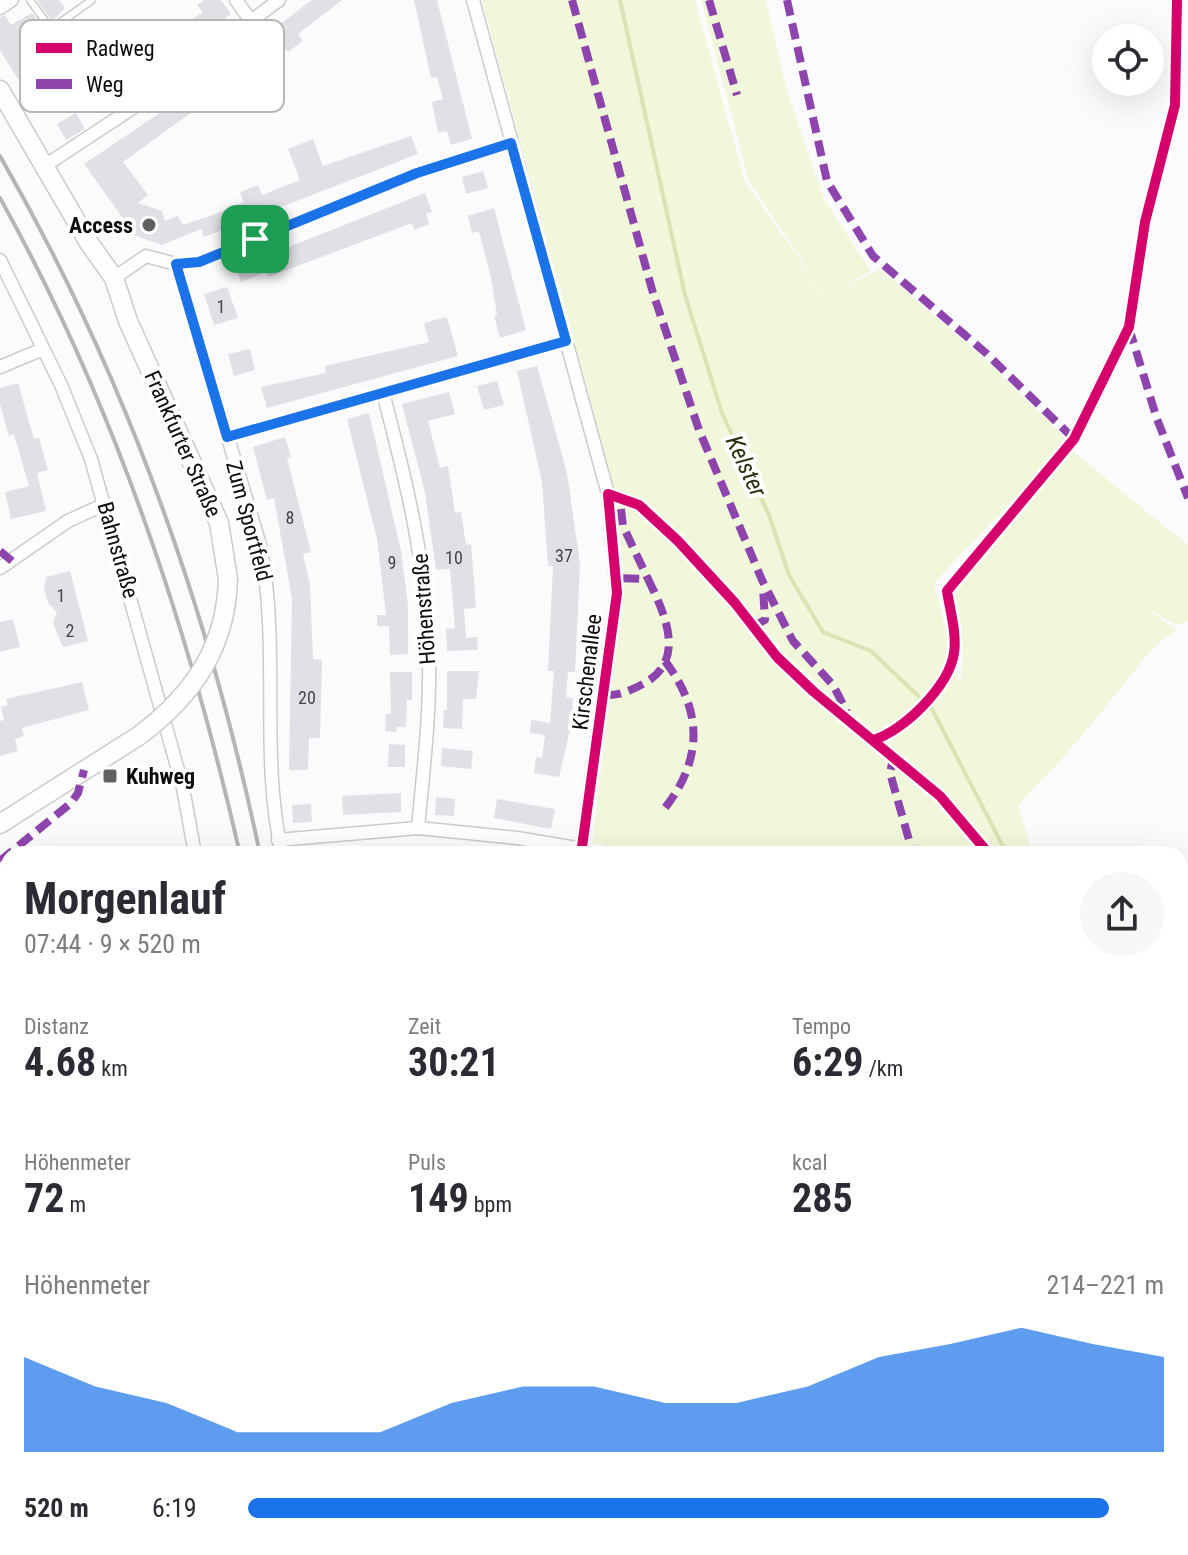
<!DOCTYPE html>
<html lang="de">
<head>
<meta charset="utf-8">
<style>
	:root { --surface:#fff; --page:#f7f7f7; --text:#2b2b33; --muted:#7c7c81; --accent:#1a73e8 }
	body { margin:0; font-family:"Roboto Condensed",sans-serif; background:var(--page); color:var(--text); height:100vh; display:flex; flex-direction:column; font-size:30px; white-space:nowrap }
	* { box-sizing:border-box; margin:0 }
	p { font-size:26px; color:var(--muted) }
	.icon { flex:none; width:44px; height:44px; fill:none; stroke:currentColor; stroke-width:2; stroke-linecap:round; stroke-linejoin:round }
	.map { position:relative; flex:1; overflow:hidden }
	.sheet { position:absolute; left:0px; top:846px; width:1188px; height:710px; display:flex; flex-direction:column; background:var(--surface); border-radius:24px 24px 0 0; box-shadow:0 8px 32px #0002 }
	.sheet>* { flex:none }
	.buttons { position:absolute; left:1092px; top:24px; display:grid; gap:16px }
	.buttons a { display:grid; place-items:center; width:72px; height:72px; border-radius:50%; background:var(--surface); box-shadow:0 8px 32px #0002; font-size:40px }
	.pin { position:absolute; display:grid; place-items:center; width:68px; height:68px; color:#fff; margin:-34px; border-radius:16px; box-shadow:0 4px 12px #0006 }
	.round { display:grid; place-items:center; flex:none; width:84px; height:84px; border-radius:42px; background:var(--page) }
	.head { display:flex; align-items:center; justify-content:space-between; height:136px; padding:0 24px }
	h1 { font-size:44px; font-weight:700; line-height:60px }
	.figures { display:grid; grid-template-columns:repeat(3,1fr); gap:12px; height:136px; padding:8px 24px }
	.figures div { display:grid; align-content:center }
	.figures b { font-size:40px; font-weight:700 }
	.figures small { font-size:22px; font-weight:400 }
	.figures p { font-size:22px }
	.chart { height:224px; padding:16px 24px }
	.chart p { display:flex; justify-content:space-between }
	.chart svg { width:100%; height:144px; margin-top:8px; fill:var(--accent); opacity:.7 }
	ul { padding:0 24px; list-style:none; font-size:26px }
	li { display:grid; grid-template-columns:128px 96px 1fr; align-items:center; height:60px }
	li i { height:20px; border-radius:10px; background:var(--accent) }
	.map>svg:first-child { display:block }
	.green { fill:#f1f7db }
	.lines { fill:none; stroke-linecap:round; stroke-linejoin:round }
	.stream { stroke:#dae3b2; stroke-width:4 }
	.building { fill:#e0e0e6 }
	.lane-casing { stroke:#cbcbcc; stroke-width:9 }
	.street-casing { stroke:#cbcbcc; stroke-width:15 }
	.secondary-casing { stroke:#cbcbcc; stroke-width:21 }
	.highway-casing { stroke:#cbcbcc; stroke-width:25 }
	.lane { stroke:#fefeff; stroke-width:6 }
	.street { stroke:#fefeff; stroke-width:12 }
	.secondary { stroke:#fefeff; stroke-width:18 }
	.highway { stroke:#fefeff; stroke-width:22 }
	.rail { stroke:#b5b5b6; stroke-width:4 }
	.secondary-bridge-casing { stroke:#cbcbcc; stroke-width:21; stroke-linecap:butt }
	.secondary-bridge { stroke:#fefeff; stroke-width:18 }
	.quiet { stroke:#8e44ad; stroke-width:8; stroke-dasharray:16 8; stroke-linecap:butt }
	.cycleway-casing { stroke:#fff; stroke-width:15 }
	.cycleway { stroke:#d6006c; stroke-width:10 }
	.route-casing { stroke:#fff; stroke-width:16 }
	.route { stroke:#1a73e8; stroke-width:10 }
	.poi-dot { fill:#606062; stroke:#fff; stroke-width:3 }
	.labels { text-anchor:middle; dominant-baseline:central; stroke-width:8; stroke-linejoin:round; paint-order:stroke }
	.number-label { font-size:18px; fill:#454548 }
	.poi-label { font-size:22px; font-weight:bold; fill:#0d0d0e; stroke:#fff; text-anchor:end }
	.street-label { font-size:22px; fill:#0d0d0e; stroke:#fff }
	.water-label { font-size:24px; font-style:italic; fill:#292e0f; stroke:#fff }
	.key { fill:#fff; stroke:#b6b6b7; stroke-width:2 }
	.key-label { font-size:22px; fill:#0d0d0e }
</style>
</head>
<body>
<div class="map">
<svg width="1188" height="1555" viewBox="0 0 1188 1555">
	<rect width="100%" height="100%" fill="#fbfbfd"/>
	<!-- green -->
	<g class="green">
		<path d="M 482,0 L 695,0 L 745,182 L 826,297 L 749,181 L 701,0 L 766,0 L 786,88 L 825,201 L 871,271 L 838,290 L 880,269 L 986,360 L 1069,441 L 934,583 L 960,686 L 963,654 L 953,594 L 1071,450 L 1188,545 L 1188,621 L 1177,625 L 1142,606 L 1177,630 L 1155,646 L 1070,750 L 1018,805 L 1033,854 L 656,854 L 592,843 L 625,582 L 615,491 Z"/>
		<path d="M 1180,932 L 1188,934 L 1188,1409 L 1180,1422 Z"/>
		<path d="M 220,1548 L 387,1548 L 389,1555 L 212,1555 Z"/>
		<path d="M 843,1548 L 1008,1548 L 999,1555 L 848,1555 Z"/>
	</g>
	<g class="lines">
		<!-- stream -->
		<g class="stream">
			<path d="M 620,0 L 685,295 L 722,413 L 769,515 L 789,575 L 823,632 L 871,651 L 932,709 L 1007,854"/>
			<path d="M 1180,937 L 1188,939"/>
			<path d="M 1180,1048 L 1185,1070 L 1180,1075"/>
			<path d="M 1180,1159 L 1188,1168"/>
		</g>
	</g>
	<!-- building -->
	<g class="building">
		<path d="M 37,0 L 59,0 L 65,8 L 52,21 Z"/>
		<path d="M 204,0 L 221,0 L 231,14 L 148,78 L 103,106 L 100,101 L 86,109 L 78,97 L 203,12 L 197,5 Z"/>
		<path d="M 312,0 L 342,0 L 298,34 L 303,41 L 288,52 L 283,45 L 232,84 L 234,87 L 219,98 L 217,94 L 123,162 L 148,195 L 138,203 L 162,211 L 165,221 L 178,216 L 183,225 L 218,213 L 244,202 L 240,192 L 258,185 L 262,195 L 300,180 L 288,149 L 313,139 L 323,166 L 411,136 L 418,154 L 204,237 L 201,229 L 162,245 L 128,233 L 130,228 L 84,164 L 185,96 Z"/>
		<path d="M 414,0 L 437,0 L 472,139 L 451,145 L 447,131 L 438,133 L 432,102 L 443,99 L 437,77 L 431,78 Z"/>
		<path d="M 32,13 L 47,33 L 58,31 L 67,45 L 19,81 L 0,50 L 0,17 L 5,15 L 11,25 Z"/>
		<path d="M 76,113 L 85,129 L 66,140 L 57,124 Z"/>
		<path d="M 483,171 L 488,188 L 466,194 L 462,177 Z"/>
		<path d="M 425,193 L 432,212 L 426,214 L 429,224 L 414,230 L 412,223 L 268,277 L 266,272 L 241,282 L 236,268 Z"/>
		<path d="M 494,208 L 526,330 L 500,338 L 494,316 L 497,315 L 491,278 L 479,231 L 472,233 L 468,216 Z"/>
		<path d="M 227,287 L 238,318 L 214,325 L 204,294 Z"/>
		<path d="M 447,317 L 458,356 L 267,408 L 261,387 L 326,373 L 325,366 L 429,342 L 424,323 Z"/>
		<path d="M 250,349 L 255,370 L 234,376 L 228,354 Z"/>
		<path d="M 537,366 L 567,473 L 580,564 L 575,672 L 568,672 L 566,697 L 573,698 L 571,726 L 559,777 L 534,773 L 536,757 L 542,758 L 545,735 L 530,733 L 531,720 L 550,723 L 554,671 L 548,671 L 553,566 L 548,566 L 542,482 L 517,371 Z"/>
		<path d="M 497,381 L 504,405 L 484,410 L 477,386 Z"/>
		<path d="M 18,383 L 34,439 L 39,438 L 48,470 L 37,473 L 46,511 L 11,519 L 5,492 L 29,486 L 14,434 L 9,436 L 0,404 L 0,388 Z"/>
		<path d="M 449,392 L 455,414 L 428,421 L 440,468 L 448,466 L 455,513 L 461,512 L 466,545 L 471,544 L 476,608 L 464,609 L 466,638 L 477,637 L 478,650 L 447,651 L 446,629 L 455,628 L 450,569 L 436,570 L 425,492 L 402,404 Z"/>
		<path d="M 369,413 L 401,551 L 408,606 L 408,654 L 390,655 L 389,626 L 377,626 L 377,615 L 386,615 L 377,539 L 347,419 Z"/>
		<path d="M 285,437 L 291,457 L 287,458 L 311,552 L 303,554 L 310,584 L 313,659 L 322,660 L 320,738 L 309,738 L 308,770 L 289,770 L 292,599 L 274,498 L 267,500 L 253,447 Z"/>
		<path d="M 70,571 L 88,641 L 63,647 L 53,623 L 57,612 L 48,603 L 44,588 L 46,577 Z"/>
		<path d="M 13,619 L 20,647 L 0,652 L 0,622 Z"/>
		<path d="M 447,671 L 479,671 L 476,699 L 463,699 L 462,729 L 443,728 L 444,710 L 447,710 Z"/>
		<path d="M 390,672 L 412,672 L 412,700 L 407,700 L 406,727 L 397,727 L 396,732 L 385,731 L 386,714 L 391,714 Z"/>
		<path d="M 82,682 L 89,710 L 22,728 L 24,736 L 15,739 L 18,751 L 0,756 L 0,721 L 4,720 L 1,707 L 8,705 L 6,699 Z"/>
		<path d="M 389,744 L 405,745 L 405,767 L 388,767 Z"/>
		<path d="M 442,748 L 473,751 L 471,769 L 441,766 Z"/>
		<path d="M 401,793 L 401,812 L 343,815 L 342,796 Z"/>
		<path d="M 436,797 L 455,799 L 454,816 L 435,815 Z"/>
		<path d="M 497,799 L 555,809 L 551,829 L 494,818 Z"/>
		<path d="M 311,804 L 312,822 L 293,823 L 292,805 Z"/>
	</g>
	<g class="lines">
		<defs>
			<g id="lane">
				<path d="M 30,0 L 51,29 L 92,0"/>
				<path d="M 427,1548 L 428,1555"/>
				<path d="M 509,1548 L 511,1555"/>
				<path d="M 608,1548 L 612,1555"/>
				<path d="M 704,1555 L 717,1548"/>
			</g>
			<g id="street">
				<path d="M 236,0 L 250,20"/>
				<path d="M 473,0 L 608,494 L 617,593 L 581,854"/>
				<path d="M 0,8 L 12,0"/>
				<path d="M 46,165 L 157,92 L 279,0"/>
				<path d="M 0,260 L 61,385 L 91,459 L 183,788 L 195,854"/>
				<path d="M 176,264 L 260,545 C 281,647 259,753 282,854"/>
				<path d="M 114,278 L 146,256 L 176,264 L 199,262 L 417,173 L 511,143"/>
				<path d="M 0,367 L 43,349"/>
				<path d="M 383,393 C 407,483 428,570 429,663 C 430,718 423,773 418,828"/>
				<path d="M 227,437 L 566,341"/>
				<path d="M 0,568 L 68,521 L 105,504"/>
				<path d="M 278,840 L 418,828 L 517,838 L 582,849"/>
				<path d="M 0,1188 L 8,1189"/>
				<path d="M 82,1548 L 83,1555"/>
			</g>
			<g id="secondary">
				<path d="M 0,90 L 89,243 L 114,278 L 128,321 L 219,523 L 228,579"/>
				<path d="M 0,824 L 140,735"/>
			</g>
			<g id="highway">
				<path d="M 1180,1478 L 1188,1465"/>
				<path d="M 1180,1523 L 1188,1511"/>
				<path d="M 1132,1555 L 1136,1548"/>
				<path d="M 1159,1555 L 1164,1548"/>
			</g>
		</defs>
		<!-- lane casing -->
		<use href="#lane" class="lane-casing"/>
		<!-- street casing -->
		<use href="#street" class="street-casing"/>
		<!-- secondary casing -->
		<use href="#secondary" class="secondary-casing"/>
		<!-- highway casing -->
		<use href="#highway" class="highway-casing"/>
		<!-- lane -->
		<use href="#lane" class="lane"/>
		<!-- street -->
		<use href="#street" class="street"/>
		<!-- secondary -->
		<use href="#secondary" class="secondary"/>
		<!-- highway -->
		<use href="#highway" class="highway"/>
		<!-- rail -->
		<g class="rail">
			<path d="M 0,156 C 124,372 209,611 260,854"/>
			<path d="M 0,198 C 114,403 188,626 240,854"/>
			<path d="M 405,1548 L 407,1555"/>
			<path d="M 274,1555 L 275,1548"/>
		</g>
		<defs>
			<path id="secondary-bridge" d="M 140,735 C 194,694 226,647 228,579"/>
		</defs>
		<!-- secondary-bridge casing -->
		<use href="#secondary-bridge" class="secondary-bridge-casing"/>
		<!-- secondary-bridge -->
		<use href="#secondary-bridge" class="secondary-bridge"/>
		<!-- quiet -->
		<g class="quiet">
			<path d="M 572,0 L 653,293 L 699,430 L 762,580 L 793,641 L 833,685 L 847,712"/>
			<path d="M 709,0 L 737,95"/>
			<path d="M 787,0 L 827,181 L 873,256 L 987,354 L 1074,439"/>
			<path d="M 1129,328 L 1157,419 L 1188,498"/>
			<path d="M 621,509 L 623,526 L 648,579"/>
			<path d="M 0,551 L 12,561"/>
			<path d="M 753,626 L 765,620 L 763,588"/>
			<path d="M 665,661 C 703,711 703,759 665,808"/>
			<path d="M 605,695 C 619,696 629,691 641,685 C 688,662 665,614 648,579 L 617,578"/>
			<path d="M 894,754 L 890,773 L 913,854"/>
			<path d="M 0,861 L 71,803 L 78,793 L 84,770"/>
			<path d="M 0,925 L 8,923"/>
			<path d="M 0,995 L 8,994"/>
			<path d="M 1180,1073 L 1188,1085"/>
			<path d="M 0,1117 L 8,1115"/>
			<path d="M 1180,1316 L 1188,1314"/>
			<path d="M 254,1555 L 255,1548"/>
			<path d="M 358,1555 L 375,1548"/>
			<path d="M 1048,1555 L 1057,1548"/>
		</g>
		<defs>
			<g id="cycleway">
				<path d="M 873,740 C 904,731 949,686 954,653 C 957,634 950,610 947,591 L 1074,439 L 1129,327 L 1145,222 L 1175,105 L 1177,0"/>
				<path d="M 581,854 L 617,593 L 608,494 L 639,505 L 678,541 L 735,603 L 777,657 L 814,692 L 940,796 L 989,854"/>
			</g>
		</defs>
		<!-- cycleway casing -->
		<use href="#cycleway" class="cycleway-casing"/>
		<!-- cycleway -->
		<use href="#cycleway" class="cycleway"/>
	</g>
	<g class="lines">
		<defs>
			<path id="route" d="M 511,143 L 566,341 L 227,437 L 176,264 L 199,262 L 417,173 Z"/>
		</defs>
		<!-- route casing -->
		<use href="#route" class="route-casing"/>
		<!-- route -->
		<use href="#route" class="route"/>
	</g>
	<!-- markers -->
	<g class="poi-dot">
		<circle cx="149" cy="225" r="8"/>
		<rect x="102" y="768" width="16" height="16" rx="4"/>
	</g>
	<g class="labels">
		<!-- number labels -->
		<g class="number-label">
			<text x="221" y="306">1</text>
			<text x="290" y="517">8</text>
			<text x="564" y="555">37</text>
			<text x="454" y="557">10</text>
			<text x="392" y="562">9</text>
			<text x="61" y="595">1</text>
			<text x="70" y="630">2</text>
			<text x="307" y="697">20</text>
		</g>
		<!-- poi labels -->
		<g class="poi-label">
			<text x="133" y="225">Access</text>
			<text x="126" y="776" text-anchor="start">Kuhweg</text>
		</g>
		<!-- street labels -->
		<g class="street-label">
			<text transform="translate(183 444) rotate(66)">Frankfurter Straße</text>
			<text transform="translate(249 521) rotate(75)">Zum Sportfeld</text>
			<text transform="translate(118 550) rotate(74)">Bahnstraße</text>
			<text transform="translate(424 609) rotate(-94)">Höhenstraße</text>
			<text transform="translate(587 672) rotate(-83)">Kirschenallee</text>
		</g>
		<!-- water labels -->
		<g class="water-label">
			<text transform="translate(746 466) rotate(65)">Kelster</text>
		</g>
	</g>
	<!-- legend -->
	<rect x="20" y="20" width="264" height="92" rx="12" class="key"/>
	<rect x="36" y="43" width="36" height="10" fill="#d6006c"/>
	<rect x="36" y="79" width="36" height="10" fill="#8e44ad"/>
	<g class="key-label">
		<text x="86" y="56">Radweg</text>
		<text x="86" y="92">Weg</text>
	</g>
</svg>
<div class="buttons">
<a><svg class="icon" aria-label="locate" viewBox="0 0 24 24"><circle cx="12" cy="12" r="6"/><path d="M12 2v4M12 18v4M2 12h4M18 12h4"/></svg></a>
</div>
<div class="pin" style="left:255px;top:239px;background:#1e9e55"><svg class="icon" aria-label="arrive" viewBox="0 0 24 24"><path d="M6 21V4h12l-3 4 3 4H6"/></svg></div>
<section class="sheet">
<div class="head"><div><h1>Morgenlauf</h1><p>07:44 · 9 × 520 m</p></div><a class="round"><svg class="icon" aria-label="share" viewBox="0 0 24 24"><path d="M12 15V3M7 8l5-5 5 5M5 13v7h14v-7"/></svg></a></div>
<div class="figures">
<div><p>Distanz</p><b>4.68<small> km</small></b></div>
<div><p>Zeit</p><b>30:21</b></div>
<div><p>Tempo</p><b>6:29<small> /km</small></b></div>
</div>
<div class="figures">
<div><p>Höhenmeter</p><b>72<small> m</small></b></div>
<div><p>Puls</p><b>149<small> bpm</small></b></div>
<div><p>kcal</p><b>285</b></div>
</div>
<div class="chart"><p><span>Höhenmeter</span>214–221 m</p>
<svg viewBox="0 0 160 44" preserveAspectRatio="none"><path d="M0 44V15L10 24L20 29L30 38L40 38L50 38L60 29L70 24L80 24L90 29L100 29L110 24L120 15L130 11L140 6L150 11L160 15V44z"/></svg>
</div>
<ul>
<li><b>520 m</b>6:19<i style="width:94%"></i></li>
</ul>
</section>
</div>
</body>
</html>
